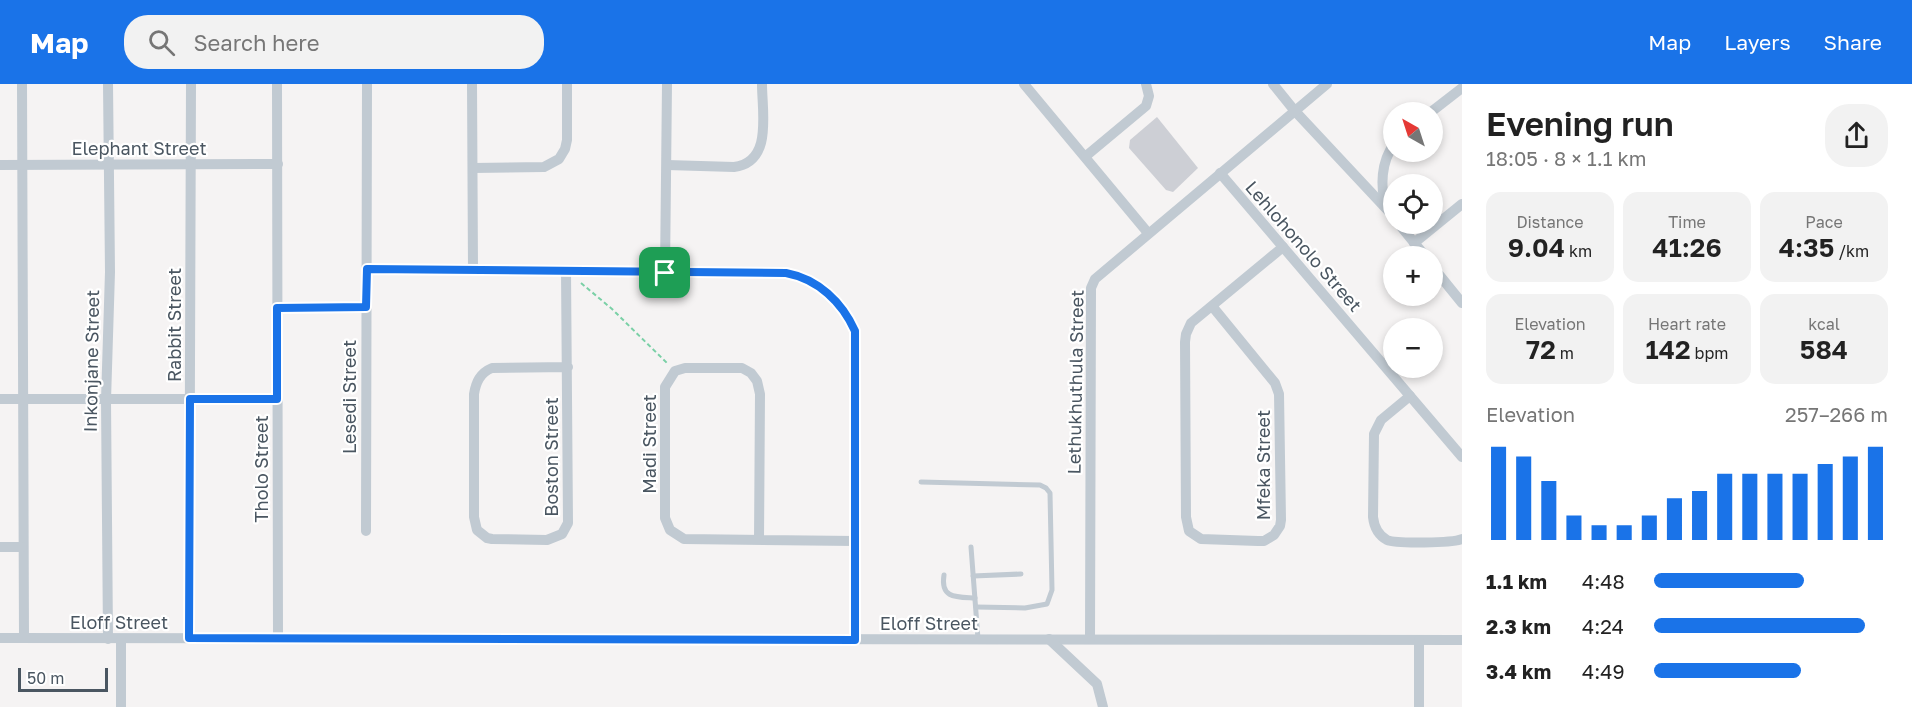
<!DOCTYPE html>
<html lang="en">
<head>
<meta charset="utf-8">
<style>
	:root { --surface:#fff; --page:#f2f2f2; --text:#222; --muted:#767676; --accent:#1a73e8 }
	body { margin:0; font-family:"Golos Text",sans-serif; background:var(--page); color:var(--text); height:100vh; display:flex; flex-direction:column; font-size:22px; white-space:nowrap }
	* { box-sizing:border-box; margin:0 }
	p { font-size:20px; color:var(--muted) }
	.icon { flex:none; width:33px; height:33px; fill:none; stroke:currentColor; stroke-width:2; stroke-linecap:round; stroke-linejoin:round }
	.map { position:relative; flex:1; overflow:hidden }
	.drawer { display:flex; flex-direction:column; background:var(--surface); width:450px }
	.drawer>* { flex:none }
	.needle { width:39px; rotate:321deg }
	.fabs { position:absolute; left:1383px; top:18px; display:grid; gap:12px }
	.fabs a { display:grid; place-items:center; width:60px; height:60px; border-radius:50%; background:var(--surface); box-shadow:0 3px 9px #0003; font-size:30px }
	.scale { position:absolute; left:18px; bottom:15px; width:90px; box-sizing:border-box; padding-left:6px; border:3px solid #4a5661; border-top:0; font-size:16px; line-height:21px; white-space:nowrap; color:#4a5661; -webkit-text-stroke:4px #fff; paint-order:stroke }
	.pin { position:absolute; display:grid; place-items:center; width:51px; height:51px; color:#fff; margin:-26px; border-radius:12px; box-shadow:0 3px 9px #0006 }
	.round { display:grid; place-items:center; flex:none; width:63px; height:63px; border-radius:24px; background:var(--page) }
	.overview { display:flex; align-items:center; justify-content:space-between; height:102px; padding:0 24px }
	h1 { font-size:33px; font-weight:600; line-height:45px }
	.metrics { display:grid; grid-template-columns:repeat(3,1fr); gap:9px; height:102px; padding:6px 24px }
	.metrics div { display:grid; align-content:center; border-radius:15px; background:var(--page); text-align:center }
	.metrics b { font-size:26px; font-weight:600 }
	.metrics small { font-size:16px; font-weight:400 }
	.metrics p { font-size:16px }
	.chart { height:168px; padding:12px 24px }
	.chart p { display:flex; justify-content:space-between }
	.chart svg { width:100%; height:108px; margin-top:6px; stroke:var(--accent); stroke-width:6 }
	ul { padding:0 24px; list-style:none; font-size:20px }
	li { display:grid; grid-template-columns:96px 72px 1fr; align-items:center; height:45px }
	li i { height:15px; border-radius:8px; background:var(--accent) }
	header { display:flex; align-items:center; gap:36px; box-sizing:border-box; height:84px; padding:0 30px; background:var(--accent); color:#fff }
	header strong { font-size:28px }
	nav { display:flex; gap:33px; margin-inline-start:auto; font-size:21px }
	.search { width:420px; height:54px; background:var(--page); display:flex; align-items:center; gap:15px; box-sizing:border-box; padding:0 21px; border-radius:24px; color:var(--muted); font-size:22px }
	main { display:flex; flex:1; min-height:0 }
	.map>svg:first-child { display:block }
	.building { fill:#cdcfd5 }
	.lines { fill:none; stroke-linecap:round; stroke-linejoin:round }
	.path { stroke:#7ad0a6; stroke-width:2; stroke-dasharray:4.5 3; stroke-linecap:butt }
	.lane { stroke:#c1cad2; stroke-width:5 }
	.street { stroke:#c1cad2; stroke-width:10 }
	.route-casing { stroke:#fff; stroke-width:12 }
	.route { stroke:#1a73e8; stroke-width:8 }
	.labels { text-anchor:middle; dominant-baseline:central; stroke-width:4.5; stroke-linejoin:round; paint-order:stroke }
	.street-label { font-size:18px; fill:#4a5661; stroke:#fff }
</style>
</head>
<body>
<header>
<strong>Map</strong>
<div class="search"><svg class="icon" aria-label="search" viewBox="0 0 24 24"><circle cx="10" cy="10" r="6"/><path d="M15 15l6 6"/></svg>Search here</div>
<nav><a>Map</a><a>Layers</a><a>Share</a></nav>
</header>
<main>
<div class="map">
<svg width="1462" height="623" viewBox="0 0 1462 623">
	<rect width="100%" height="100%" fill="#f5f3f3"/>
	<!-- building -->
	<path class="building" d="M 1157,33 L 1198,84 L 1173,108 L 1166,106 L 1129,64 L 1130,56 Z"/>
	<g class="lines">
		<!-- path -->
		<path class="path" d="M 581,199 L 612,225 L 667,279"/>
		<!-- lane -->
		<g class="lane">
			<path d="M 921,398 L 1040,401 L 1046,404 L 1050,409 L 1052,506 L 1047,520 L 1025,524 L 976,523"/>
			<path d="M 971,463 L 978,555"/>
			<path d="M 944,491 C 940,515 957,513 975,514"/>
			<path d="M 973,492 L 1021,490"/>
		</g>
		<!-- street -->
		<g class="street">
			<path d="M 22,0 L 24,554"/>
			<path d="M 108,0 L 110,188 L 106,316 L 108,555"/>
			<path d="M 277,0 L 278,555"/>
			<path d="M 472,0 L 473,185"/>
			<path d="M 1024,0 L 1148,149"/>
			<path d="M 1273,0 L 1294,26 L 1394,133"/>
			<path d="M 1431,28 L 1462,4"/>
			<path d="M 1086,72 L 1146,22 L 1149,12 L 1146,0"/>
			<path d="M 0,81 L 278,80"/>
			<path d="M 667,81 L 734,83 C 773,78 762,29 762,0"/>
			<path d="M 473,84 L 544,83 L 559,75 L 565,65 L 567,56 L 567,0"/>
			<path d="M 1220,89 L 1462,373"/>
			<path d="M 1386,123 C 1380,102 1381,78 1394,60"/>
			<path d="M 1399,140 L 1425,172"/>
			<path d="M 1414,159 L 1462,120"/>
			<path d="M 1432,182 L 1462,219"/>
			<path d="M 367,185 L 786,189 C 817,195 842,218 855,247 L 855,556"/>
			<path d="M 566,187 L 568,439 L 562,450 L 547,456 L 492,455 L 487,454 L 477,446 L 474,433 L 474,310 C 476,298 480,289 492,284 L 568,283"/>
			<path d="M 665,189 L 667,0"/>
			<path d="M 1212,222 L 1275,299 L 1279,310 L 1281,436 L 1280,442 L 1274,451 L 1264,457 L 1258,457 L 1201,455 L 1189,447 L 1186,433 L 1185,258 L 1186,250 L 1191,239 L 1283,163"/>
			<path d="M 277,224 L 366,223"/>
			<path d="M 1410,312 L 1381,336 L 1374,350 L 1373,433 C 1374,442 1378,451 1387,456 C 1396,460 1453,459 1462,455"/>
			<path d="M 0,315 L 277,315"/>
			<path d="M 366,447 L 367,0"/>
			<path d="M 759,456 L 760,310 L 757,297 L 751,289 L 742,284 L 685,284 L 675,287 L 665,303 L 665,434 L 670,446 L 684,455 L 855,457"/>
			<path d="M 0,463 L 22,463"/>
			<path d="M 0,554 L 1462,556"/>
			<path d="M 189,554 L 191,0"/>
			<path d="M 121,555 L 121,623"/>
			<path d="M 1049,555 L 1097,600 L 1103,623"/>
			<path d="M 1090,555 L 1091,204 L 1095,195 L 1327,0"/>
			<path d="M 1419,623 L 1419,556"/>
		</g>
	</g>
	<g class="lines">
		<defs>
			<path id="route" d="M 367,185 L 786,189 C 818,195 842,218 855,247 L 855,556 L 189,554 L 190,315 L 277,315 L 277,224 L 366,223 Z"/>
		</defs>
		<!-- route casing -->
		<use href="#route" class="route-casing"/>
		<!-- route -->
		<use href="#route" class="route"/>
	</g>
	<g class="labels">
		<!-- street labels -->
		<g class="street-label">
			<text x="139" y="64">Elephant Street</text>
			<text transform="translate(1304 162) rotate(49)">Lehlohonolo Street</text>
			<text transform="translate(174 241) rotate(-90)">Rabbit Street</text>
			<text transform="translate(91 277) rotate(-89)">Inkonjane Street</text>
			<text transform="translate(1075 298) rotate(-89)">Lethukhuthula Street</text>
			<text transform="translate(349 313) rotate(-90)">Lesedi Street</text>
			<text transform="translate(649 360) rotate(-90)">Madi Street</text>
			<text transform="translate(551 373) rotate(-90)">Boston Street</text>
			<text transform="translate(1263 381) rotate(-90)">Mfeka Street</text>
			<text transform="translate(261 385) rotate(-90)">Tholo Street</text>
			<text x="119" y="538">Eloff Street</text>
			<text x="929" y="539">Eloff Street</text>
		</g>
	</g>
</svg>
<div class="fabs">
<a><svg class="needle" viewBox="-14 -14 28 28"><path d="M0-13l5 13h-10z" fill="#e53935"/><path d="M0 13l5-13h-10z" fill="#767676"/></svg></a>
<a><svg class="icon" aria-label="locate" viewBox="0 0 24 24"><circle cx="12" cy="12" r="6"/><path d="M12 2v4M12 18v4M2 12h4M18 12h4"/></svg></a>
<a>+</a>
<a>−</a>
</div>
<div class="scale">50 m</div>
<div class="pin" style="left:665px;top:189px;background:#1e9e55"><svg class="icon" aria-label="arrive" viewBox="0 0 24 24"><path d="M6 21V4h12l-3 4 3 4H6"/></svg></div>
</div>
<section class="drawer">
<div class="overview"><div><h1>Evening run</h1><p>18:05 · 8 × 1.1 km</p></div><a class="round"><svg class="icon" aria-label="share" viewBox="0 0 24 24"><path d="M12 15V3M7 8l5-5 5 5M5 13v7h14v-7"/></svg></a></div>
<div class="metrics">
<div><p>Distance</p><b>9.04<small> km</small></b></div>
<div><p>Time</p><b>41:26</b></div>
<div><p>Pace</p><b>4:35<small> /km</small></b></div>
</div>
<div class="metrics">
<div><p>Elevation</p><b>72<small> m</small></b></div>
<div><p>Heart rate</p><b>142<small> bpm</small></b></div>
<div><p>kcal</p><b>584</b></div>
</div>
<div class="chart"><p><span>Elevation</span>257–266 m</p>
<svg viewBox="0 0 160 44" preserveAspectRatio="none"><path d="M5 44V6M15 44V10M25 44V20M35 44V34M45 44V38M55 44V38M65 44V34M75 44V27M85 44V24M95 44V17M105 44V17M115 44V17M125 44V17M135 44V13M145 44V10M155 44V6"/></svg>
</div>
<ul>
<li><b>1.1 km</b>4:48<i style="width:64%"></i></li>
<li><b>2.3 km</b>4:24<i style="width:90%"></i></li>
<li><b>3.4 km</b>4:49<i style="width:63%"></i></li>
</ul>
</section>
</main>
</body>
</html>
